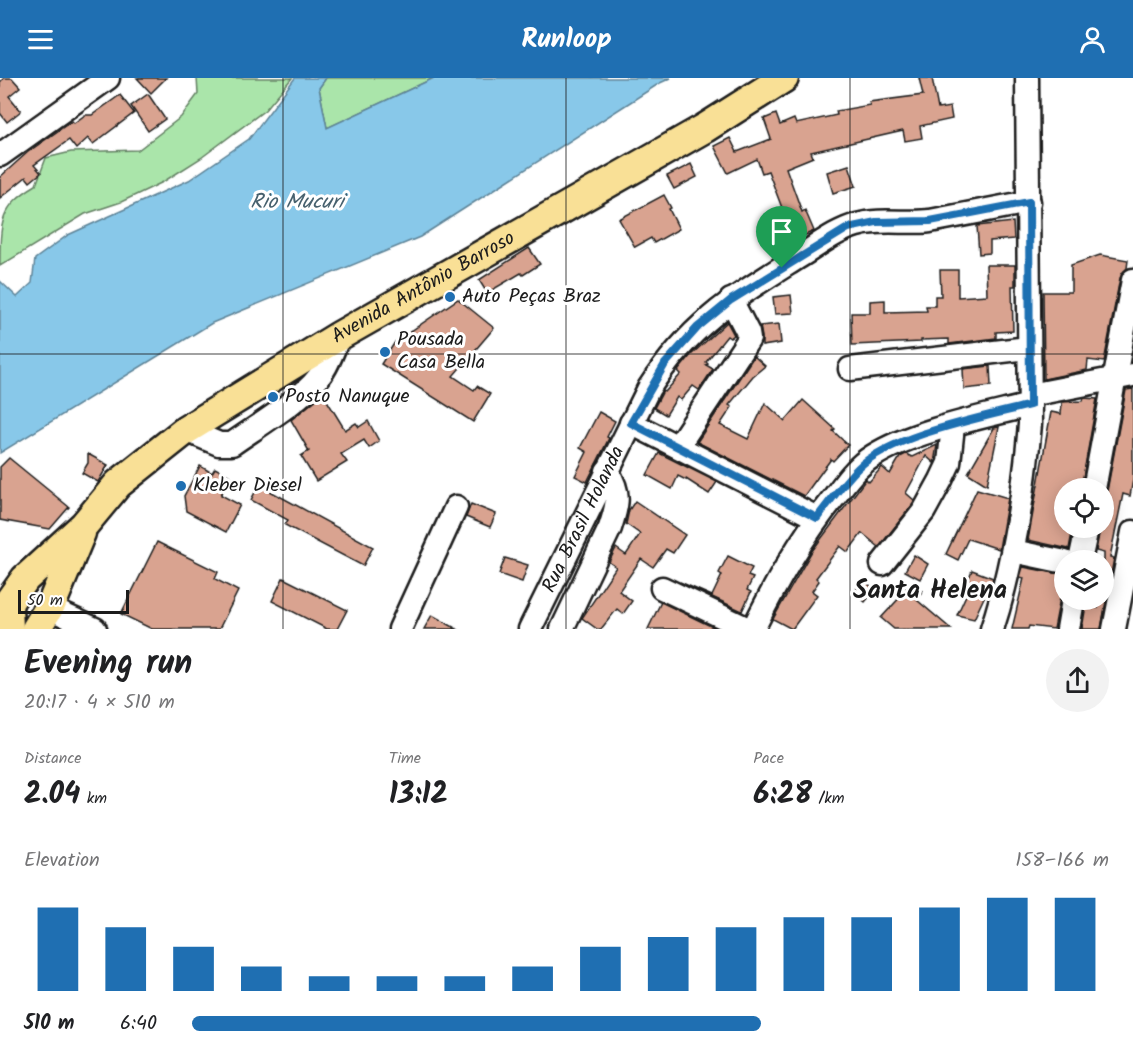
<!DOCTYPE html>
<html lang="en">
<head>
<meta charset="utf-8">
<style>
	:root { --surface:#fff; --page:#f2f2f2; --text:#202124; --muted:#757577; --accent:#1f6fb2 }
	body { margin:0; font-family:Kalam,sans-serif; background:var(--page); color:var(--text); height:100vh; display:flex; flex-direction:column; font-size:22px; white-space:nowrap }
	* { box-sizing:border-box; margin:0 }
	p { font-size:20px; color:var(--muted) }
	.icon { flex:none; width:33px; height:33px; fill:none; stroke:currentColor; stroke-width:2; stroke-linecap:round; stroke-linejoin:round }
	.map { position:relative; height:551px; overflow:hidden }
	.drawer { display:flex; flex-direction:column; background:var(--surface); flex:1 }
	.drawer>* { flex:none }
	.fabs { position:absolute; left:1054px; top:400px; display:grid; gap:12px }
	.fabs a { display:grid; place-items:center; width:60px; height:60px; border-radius:50%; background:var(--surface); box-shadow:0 3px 15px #0003; font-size:30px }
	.scale { position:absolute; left:18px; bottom:15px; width:111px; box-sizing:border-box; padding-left:6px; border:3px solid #1c1c1c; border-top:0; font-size:16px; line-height:21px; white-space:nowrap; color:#1c1c1c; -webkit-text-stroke:4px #fff; paint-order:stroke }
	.pin { position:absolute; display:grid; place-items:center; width:51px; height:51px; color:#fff; margin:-62px -26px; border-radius:50% 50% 50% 0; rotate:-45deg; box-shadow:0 0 6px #0007 }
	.pin .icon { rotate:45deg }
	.round { display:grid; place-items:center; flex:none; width:63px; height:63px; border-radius:32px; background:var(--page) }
	.headline { display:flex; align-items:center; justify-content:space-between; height:102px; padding:0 24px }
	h1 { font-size:33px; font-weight:800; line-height:45px }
	.figures { display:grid; grid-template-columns:repeat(3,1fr); gap:9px; height:102px; padding:6px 24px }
	.figures div { display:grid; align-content:center }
	.figures b { font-size:30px; font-weight:800 }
	.figures small { font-size:16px; font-weight:400 }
	.figures p { font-size:16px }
	.chart { height:168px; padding:12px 24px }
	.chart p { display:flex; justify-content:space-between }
	.chart svg { width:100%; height:108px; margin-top:6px; stroke:var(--accent); stroke-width:6 }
	ul { padding:0 24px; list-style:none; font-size:20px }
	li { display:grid; grid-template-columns:96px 72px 1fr; align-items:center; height:45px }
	li i { height:15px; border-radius:8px; background:var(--accent) }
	header { display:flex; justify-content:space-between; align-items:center; height:78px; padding:0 24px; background:var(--accent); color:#fff; font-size:27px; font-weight:800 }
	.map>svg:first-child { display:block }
	.green { fill:#aae5aa; stroke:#638063; stroke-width:1.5 }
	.water { fill:#88c8e9; stroke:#5d8397; stroke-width:1.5 }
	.building { fill:#d9a390; stroke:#1c1c1c; stroke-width:1.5 }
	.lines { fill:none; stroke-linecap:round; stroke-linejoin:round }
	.minor-casing { stroke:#1c1c1c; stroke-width:27 }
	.major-casing { stroke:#1c1c1c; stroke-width:33 }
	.minor { stroke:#fff; stroke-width:22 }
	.major { stroke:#f9e096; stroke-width:28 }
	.route-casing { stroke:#fff; stroke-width:12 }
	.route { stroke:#1f6fb2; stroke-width:8 }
	.grid { fill:none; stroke:#1c1c1c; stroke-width:1.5; stroke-opacity:0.55 }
	.poi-dot { fill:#1f6fb2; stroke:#fff; stroke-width:2 }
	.labels { text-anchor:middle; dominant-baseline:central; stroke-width:6; stroke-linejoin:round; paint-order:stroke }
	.street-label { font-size:20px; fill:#1c1c1c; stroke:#fff }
	.poi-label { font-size:20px; fill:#1c1c1c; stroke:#fff; text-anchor:start }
	.water-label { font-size:21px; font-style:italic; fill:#47616e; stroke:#fff }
	.district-label { font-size:26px; font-weight:bold; fill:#1c1c1c; stroke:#fff }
</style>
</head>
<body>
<header><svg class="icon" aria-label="menu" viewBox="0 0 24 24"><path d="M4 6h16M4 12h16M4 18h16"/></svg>Runloop<svg class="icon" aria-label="person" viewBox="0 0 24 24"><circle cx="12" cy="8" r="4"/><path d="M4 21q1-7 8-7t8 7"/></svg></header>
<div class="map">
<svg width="1133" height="551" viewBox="0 0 1133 551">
	<rect width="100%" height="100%" fill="#fff"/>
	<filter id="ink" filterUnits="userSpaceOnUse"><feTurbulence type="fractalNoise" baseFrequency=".0167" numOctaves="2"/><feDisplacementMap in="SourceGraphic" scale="12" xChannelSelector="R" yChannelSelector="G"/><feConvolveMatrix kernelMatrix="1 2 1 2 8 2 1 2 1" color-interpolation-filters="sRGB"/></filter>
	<g filter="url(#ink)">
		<!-- green -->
		<g class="green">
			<path d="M 197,0 L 292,0 L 265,32 L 201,80 L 163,104 L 121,124 L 85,136 L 0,188 C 0,144 0,128 36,107 L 46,80 L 71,74 L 138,72 L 181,39 L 198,16 Z"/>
			<path d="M 326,0 L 434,0 L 327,50 L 319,10 Z"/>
		</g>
		<!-- water -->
		<path class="water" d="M 295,0 L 326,0 L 319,10 L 327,50 L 434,0 L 671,0 L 660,5 L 420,159 L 212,245 L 0,375 L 0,203 L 17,219 L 32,205 L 35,181 L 68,157 L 189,102 L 249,61 Z"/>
		<!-- building -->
		<g class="building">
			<path d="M 4,0 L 12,0 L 20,9 L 9,18 L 21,33 L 7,44 L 0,35 L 0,4 Z"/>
			<path d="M 137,0 L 166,0 L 151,15 Z"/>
			<path d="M 919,0 L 932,0 L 938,31 L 950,29 L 952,41 L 920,48 L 922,60 L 905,63 L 903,53 L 811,74 L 813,79 L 786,90 L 802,134 L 805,132 L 814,153 L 801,159 L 800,156 L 779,166 L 772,150 L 787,143 L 768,93 L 762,95 L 757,81 L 728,95 L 714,68 L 730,60 L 737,74 L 771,61 L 764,41 L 776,36 L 780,47 L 794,41 L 796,46 L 837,37 L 836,33 L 870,27 L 869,24 L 923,17 Z"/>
			<path d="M 148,16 L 165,41 L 148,53 L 131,28 Z"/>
			<path d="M 120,17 L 134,35 L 93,66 L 88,60 L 76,71 L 69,62 L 34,87 L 41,95 L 30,104 L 26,99 L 0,120 L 0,99 L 28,74 L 72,43 L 74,45 L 85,37 L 92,37 Z"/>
			<path d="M 691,86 L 697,99 L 674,111 L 667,98 Z"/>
			<path d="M 849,87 L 856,108 L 833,115 L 827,94 Z"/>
			<path d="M 664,117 L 671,130 L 669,131 L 679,151 L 654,165 L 651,160 L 635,169 L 619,141 Z"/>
			<path d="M 1013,144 L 1014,161 L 990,163 L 990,175 L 979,176 L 977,148 Z"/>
			<path d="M 529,170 L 540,186 L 523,197 L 521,195 L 487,215 L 479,202 Z"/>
			<path d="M 1100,177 L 1128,182 L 1127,190 L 1120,200 L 1104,284 L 1088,282 L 1087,292 L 1044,301 L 1043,214 L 1071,214 L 1071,187 Z"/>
			<path d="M 986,187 L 1015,187 L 1015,208 L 1012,208 L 1013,253 L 996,254 L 996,260 L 949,266 L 949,261 L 921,262 L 921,264 L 852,267 L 851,235 L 870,235 L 870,223 L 885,222 L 885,234 L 927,233 L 926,228 L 935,228 L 935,218 L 941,218 L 940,192 L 958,192 L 958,219 L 987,217 Z"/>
			<path d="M 791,217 L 793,235 L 775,236 L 773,219 Z"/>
			<path d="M 458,221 L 494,250 L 453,298 L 474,312 L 477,308 L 490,316 L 473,344 L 381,286 L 395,264 Z"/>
			<path d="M 727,244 L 734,257 L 730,260 L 727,258 L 706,284 L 708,286 L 706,287 L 713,291 L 699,312 L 693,308 L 681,322 L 677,319 L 666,337 L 654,330 L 663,313 L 665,314 L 681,296 L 678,293 L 691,277 Z"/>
			<path d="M 779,246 L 781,265 L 762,268 L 762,259 L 760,248 Z"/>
			<path d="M 754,278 L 765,288 L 753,298 L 729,327 L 732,329 L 720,347 L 748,361 L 765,325 L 785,343 L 803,322 L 835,351 L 833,353 L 848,367 L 833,383 L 831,381 L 804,418 L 697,364 Z"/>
			<path d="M 990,288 L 991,308 L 964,311 L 963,291 Z"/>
			<path d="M 1133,311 L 1133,402 L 1130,418 L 1123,416 L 1110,479 L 1114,480 L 1101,551 L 1082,551 L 1086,527 L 1098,530 L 1100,522 L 1104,522 L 1104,475 L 1096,473 L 1100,450 L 1104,450 L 1104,420 L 1107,413 L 1126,312 Z"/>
			<path d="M 323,316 L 345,352 L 356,345 L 359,349 L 368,343 L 379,363 L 369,370 L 364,362 L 341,376 L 347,384 L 316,403 L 301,378 L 309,373 L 291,342 Z"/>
			<path d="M 1084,320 L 1097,321 L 1081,411 L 1065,411 L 1065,450 L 1073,450 L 1069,471 L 1028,462 L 1051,334 L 1061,336 L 1062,324 L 1083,323 Z"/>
			<path d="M 599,334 L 615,343 L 607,359 L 609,360 L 587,404 L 575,398 L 587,374 L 580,370 Z"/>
			<path d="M 999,349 L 987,407 L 968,395 L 994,350 Z"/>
			<path d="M 937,367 L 934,385 L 926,378 L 906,415 L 914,422 L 913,426 L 879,469 L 862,455 L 848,474 L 840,468 L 816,500 L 819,503 L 812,513 L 817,517 L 792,551 L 773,541 L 812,473 L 866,401 L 869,404 L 882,389 L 890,396 L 900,379 L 906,376 L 912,379 Z"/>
			<path d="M 659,375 L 717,404 L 709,416 L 686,401 L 686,402 L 678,398 L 672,411 L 647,397 Z"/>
			<path d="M 88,376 L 108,387 L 98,404 L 82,395 L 88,385 Z"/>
			<path d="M 9,380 L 69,429 L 50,451 L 0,442 L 0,389 Z"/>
			<path d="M 200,388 L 212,395 L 215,390 L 230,398 L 221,417 L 240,427 L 226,454 L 186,433 L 184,418 Z"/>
			<path d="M 259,407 L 373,469 L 363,488 L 285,447 L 288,442 L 251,422 Z"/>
			<path d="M 977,411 L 1008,420 L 999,471 L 968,461 L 958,482 L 946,476 Z"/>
			<path d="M 635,423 L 685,457 L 673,475 L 666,471 L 653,489 L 641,481 L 619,513 L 632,523 L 623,536 L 617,531 L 601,551 L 597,551 L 582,540 L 616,489 L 609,484 L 616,470 L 626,477 L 640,456 L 626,446 L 629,432 Z"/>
			<path d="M 471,426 L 496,436 L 490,449 L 466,439 Z"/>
			<path d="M 157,464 L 218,494 L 215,501 L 238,513 L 219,551 L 152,551 L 121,536 Z"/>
			<path d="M 914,477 L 928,486 L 920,501 L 905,493 Z"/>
			<path d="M 728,478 L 752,490 L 748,498 L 753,500 L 747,512 L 751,514 L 742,533 L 680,504 L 712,518 L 722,497 L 719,495 Z"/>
			<path d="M 505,480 L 528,487 L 522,504 L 499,496 Z"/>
			<path d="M 1023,489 L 1065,497 L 1065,512 L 1060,520 L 1054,551 L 1029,548 L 1028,551 L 1012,551 L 1024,500 L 1020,499 Z"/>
			<path d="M 972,492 L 993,500 L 989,513 L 987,513 L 974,541 L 957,537 L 971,506 L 967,505 Z"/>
			<path d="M 283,500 L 347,532 L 337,551 L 327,551 L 272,523 Z"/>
			<path d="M 864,502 L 875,512 L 865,524 L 854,514 Z"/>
			<path d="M 908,506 L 922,513 L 917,522 L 951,551 L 894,551 L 881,540 L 903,516 Z"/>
			<path d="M 661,524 L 717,551 L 648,551 Z"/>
			<path d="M 432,537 L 457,551 L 424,551 Z"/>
		</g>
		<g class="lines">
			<defs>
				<g id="minor">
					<path d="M 0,77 L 108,0"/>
					<path d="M 850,291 L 1028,270"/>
					<path d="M 1030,317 L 1133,297"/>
					<path d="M 631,345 L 817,440"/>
					<path d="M 186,352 L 219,366 L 232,366 C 256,349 301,322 318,300 C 328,288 333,272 339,258"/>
					<path d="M 678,368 L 749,261 L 748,255 L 731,222"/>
					<path d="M 1094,411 L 1133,202"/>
					<path d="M 1013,473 L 1065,484"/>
					<path d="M 1080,483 L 1087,450"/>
					<path d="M 882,486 L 924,433 L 941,402 L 949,385 L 953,348"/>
					<path d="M 662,510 L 748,551"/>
					<path d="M 49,530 L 95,551"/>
					<path d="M 400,551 L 456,429"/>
					<path id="s1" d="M 530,551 L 649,310 C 691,245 734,220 797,180 C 816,169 835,153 857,147 C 880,140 906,146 930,143 L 1029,124"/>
					<path d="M 562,551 L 610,450 C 618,426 621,415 607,393"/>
					<path d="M 753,551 C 777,503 801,460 835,418 C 846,403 857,388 873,378 C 912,353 983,339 1030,327"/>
					<path d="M 992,551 C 1014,484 1024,416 1030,346 L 1027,0"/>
					<path d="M 1068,551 L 1073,522"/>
					<path d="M 1114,551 L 1133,454"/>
				</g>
				<g id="major">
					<path id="s2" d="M 9,551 L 8,529 L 10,522 L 25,501 L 84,447 L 118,406 L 186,352 L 339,258 L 705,50 L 784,0"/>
					<path d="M 36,551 L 52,525 L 81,455"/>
				</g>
			</defs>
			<!-- minor casing -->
			<use href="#minor" class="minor-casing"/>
			<!-- major casing -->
			<use href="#major" class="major-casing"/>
			<!-- minor -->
			<use href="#minor" class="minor"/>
			<!-- major -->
			<use href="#major" class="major"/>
		</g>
	</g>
	<g class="lines" filter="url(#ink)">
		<defs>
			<path id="route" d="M 1029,124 L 1030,327 C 984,339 891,357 858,390 C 843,405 830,423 817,440 L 631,345 L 665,286 L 698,249 L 731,222 L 848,150 L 876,144 L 930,143 Z"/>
		</defs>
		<!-- route casing -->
		<use href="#route" class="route-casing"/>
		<!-- route -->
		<use href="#route" class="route"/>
	</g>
	<!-- grid -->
	<path class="grid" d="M 283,0 L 283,551M 566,0 L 566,551M 850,0 L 850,551M 0,276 L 1133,276"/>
	<!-- markers -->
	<g class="poi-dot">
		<circle cx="450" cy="219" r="6"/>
		<circle cx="385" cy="274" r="6"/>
		<circle cx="273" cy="319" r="6"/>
		<circle cx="181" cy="408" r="6"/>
	</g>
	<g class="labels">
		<!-- street labels -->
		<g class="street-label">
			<text stroke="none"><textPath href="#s2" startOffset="552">Avenida Antônio Barroso</textPath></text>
			<text stroke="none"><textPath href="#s1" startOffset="122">Rua Brasil Holanda</textPath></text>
		</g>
		<!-- poi labels -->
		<g class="poi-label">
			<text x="462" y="219">Auto Peças Braz</text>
			<text x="397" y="262">Pousada<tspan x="397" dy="23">Casa Bella</tspan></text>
			<text x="285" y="319">Posto Nanuque</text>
			<text x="193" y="408">Kleber Diesel</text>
		</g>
		<!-- water labels -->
		<g class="water-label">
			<text x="297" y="124">Rio Mucuri</text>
		</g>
		<!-- district labels -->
		<g class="district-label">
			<text x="930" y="513">Santa Helena</text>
		</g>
	</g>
</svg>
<div class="fabs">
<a><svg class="icon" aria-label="locate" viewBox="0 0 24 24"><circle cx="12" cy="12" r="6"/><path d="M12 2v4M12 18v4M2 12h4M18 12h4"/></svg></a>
<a><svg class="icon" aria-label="layers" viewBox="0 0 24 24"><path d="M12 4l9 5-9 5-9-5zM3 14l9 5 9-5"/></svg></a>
</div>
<div class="scale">50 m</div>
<div class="pin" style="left:782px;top:190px;background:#1e9e55"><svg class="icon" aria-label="arrive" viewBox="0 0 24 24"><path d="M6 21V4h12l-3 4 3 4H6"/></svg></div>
</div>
<section class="drawer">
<div class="headline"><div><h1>Evening run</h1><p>20:17 · 4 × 510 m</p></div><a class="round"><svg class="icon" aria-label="share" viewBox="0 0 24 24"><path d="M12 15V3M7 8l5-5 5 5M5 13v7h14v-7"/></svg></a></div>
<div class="figures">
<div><p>Distance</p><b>2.04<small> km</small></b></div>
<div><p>Time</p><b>13:12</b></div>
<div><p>Pace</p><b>6:28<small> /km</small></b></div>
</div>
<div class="chart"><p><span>Elevation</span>158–166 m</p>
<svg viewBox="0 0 160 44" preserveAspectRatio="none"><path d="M5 44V10M15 44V18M25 44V26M35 44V34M45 44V38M55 44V38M65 44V38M75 44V34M85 44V26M95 44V22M105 44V18M115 44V14M125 44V14M135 44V10M145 44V6M155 44V6"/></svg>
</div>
<ul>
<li><b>510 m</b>6:40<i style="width:62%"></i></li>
</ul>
</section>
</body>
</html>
